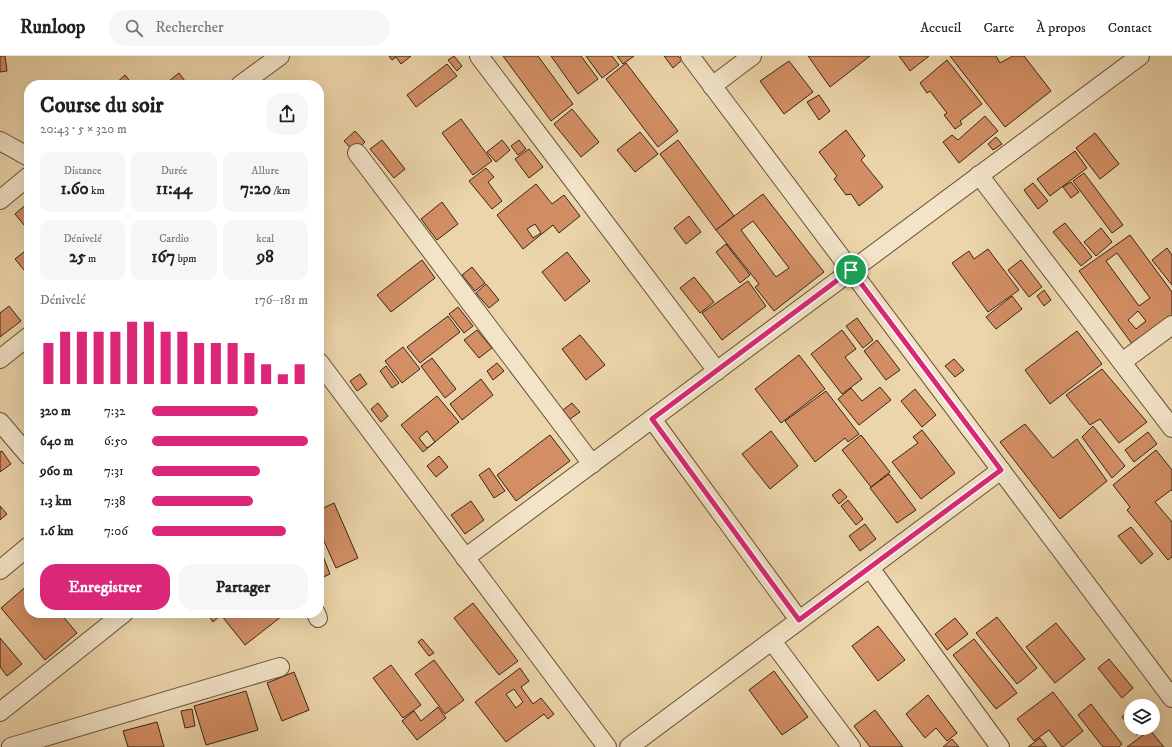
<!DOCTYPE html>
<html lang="fr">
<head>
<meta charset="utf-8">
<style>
	:root { --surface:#fff; --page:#f6f6f6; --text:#202124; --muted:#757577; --line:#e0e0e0; --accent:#db2777 }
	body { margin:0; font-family:"IM FELL DW Pica",serif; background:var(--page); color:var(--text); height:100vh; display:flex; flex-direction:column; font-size:15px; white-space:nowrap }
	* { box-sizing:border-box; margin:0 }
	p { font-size:13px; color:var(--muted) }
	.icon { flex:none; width:22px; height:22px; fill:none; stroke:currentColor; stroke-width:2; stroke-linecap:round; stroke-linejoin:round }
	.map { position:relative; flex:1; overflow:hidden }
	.panel { position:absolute; left:24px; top:24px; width:300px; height:538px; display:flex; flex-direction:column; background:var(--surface); border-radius:16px; box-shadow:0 4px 16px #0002 }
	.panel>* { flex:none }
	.buttons { position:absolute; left:1124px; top:643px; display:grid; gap:8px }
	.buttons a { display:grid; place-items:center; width:36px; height:36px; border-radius:50%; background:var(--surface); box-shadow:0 4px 16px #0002; font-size:20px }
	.pin { position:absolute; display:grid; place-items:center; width:34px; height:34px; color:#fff; margin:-17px; border:2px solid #fff; border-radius:50%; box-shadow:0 1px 4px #0007 }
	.round { display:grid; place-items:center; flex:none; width:42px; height:42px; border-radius:16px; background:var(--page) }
	.summary { display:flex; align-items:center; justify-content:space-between; height:68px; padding:0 16px }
	h1 { font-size:22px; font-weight:800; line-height:30px }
	.metrics { display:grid; grid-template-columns:repeat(3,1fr); gap:6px; height:68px; padding:4px 16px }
	.metrics div { display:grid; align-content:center; border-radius:10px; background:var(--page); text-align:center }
	.metrics b { font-size:17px; font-weight:800 }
	.metrics small { font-size:11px; font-weight:400 }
	.metrics p { font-size:11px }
	.chart { height:112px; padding:8px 16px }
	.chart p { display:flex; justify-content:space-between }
	.chart svg { width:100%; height:72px; margin-top:4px; stroke:var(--accent); stroke-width:6 }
	.action { display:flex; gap:8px; margin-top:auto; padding:8px 16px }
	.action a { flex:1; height:46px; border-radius:16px; background:var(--accent); color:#fff; font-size:16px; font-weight:800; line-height:46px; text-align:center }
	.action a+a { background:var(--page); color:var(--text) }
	ul { padding:0 16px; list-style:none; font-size:13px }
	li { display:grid; grid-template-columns:64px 48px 1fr; align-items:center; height:30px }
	li i { height:10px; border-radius:5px; background:var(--accent) }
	header { display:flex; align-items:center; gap:24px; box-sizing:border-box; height:56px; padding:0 20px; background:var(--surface); border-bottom:1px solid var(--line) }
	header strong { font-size:19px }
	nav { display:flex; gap:22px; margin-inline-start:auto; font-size:14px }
	.search { width:280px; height:36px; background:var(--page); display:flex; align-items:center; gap:10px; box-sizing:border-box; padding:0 14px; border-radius:16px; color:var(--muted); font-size:15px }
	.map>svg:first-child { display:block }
	.building { fill:#d38e64; stroke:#392418; fill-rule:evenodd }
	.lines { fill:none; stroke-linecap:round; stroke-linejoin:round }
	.street-casing { stroke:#66503c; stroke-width:20 }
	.street { stroke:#f3e4c8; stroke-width:18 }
	.route-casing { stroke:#fff; stroke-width:8 }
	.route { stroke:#db2777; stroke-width:5 }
</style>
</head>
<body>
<header>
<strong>Runloop</strong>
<div class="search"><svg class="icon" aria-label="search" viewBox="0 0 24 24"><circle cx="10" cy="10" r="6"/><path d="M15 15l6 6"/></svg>Rechercher</div>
<nav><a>Accueil</a><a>Carte</a><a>À propos</a><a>Contact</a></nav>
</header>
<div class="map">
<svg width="1172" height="691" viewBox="0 0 1172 691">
	<rect width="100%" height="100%" fill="#ecd5aa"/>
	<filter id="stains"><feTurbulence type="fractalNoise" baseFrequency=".005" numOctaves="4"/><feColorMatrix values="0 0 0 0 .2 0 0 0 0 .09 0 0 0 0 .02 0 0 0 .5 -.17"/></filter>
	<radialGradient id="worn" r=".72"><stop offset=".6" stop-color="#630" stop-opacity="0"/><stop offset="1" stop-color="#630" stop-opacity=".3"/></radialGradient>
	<!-- building -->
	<g class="building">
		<path d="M 0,0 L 5,0 L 7,15 L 0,16 Z"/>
		<path d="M 389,0 L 411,0 L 401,8 L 396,1 L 392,4 Z"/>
		<path d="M 454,0 L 462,10 L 457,15 L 448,4 Z"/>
		<path d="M 503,0 L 538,0 L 573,48 L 551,65 Z"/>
		<path d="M 551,0 L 581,0 L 598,23 L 578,38 Z"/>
		<path d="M 586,0 L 612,0 L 619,9 L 602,22 Z"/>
		<path d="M 617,0 L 634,0 L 623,8 Z"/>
		<path d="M 664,0 L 678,0 L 682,4 L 673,12 Z"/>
		<path d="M 808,0 L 870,0 L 830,31 Z"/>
		<path d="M 899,0 L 929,0 L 910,15 Z"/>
		<path d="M 950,0 L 996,0 L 1000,7 L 1013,0 L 1024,0 L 1051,35 L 1005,71 Z"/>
		<path d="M 947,4 L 982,48 L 960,65 L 962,68 L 955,73 L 944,59 L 947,57 L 930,35 L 927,37 L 920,27 Z"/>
		<path d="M 789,5 L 813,36 L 784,58 L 760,25 Z"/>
		<path d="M 626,7 L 678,75 L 658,91 L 606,23 Z"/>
		<path d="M 447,8 L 457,20 L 416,51 L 407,39 Z"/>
		<path d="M 179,17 L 188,29 L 164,29 Z"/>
		<path d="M 125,19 L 133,29 L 114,29 Z"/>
		<path d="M 819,39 L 830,55 L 819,64 L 807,46 Z"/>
		<path d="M 572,53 L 599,86 L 581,101 L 554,68 Z"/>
		<path d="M 985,60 L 998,75 L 959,107 L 943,86 L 952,79 L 958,84 Z"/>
		<path d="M 461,63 L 492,105 L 473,119 L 442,77 Z"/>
		<path d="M 846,74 L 865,100 L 861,104 L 883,131 L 859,150 L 851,138 L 846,139 L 834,123 L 837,120 L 819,96 Z"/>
		<path d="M 355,75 L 365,86 L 354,96 L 344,85 Z"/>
		<path d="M 640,76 L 658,98 L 635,116 L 617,94 Z"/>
		<path d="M 1095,77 L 1119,108 L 1100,123 L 1076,92 Z"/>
		<path d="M 996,81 L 1002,88 L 993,94 L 988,88 Z"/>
		<path d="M 382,84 L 405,113 L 394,122 L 370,93 Z"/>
		<path d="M 502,84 L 510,94 L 496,106 L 487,96 Z"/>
		<path d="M 519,84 L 526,93 L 518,99 L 511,90 Z"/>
		<path d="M 678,84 L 734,160 L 716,174 L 660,98 Z"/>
		<path d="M 529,93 L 543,111 L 529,122 L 515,103 Z"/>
		<path d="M 1075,95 L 1087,112 L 1050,140 L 1037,123 Z"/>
		<path d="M 486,112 L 494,121 L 488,126 L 502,145 L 492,153 L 469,125 Z"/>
		<path d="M 1084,117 L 1123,169 L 1112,177 L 1073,125 Z"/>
		<path d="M 1071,126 L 1079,136 L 1071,142 L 1063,131 Z"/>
		<path d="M 1033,127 L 1048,145 L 1038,153 L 1024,134 Z"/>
		<path d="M 536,128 L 552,148 L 564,139 L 580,160 L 559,177 L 553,169 L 523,193 L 497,159 ZM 535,168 L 541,177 L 533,182 L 527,173 Z"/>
		<path d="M 763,138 L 824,216 L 774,255 L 755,231 L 759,228 L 716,174 ZM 753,165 L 789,212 L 776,221 L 741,174 Z"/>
		<path d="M 29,146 L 29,175 L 15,158 Z"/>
		<path d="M 442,146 L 458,168 L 437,184 L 421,163 Z"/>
		<path d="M 689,160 L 701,176 L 686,188 L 674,172 Z"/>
		<path d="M 1065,167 L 1092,201 L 1081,210 L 1053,176 Z"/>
		<path d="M 1101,172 L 1112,186 L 1096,200 L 1084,186 Z"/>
		<path d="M 1130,179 L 1172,236 L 1172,265 L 1135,292 L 1079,215 ZM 1117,197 L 1150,242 L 1139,250 L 1106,205 ZM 1138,255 L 1146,265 L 1136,273 L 1128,264 Z"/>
		<path d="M 726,188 L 750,219 L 740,227 L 716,196 Z"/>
		<path d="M 29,192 L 29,220 L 15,203 Z"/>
		<path d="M 1167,192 L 1172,199 L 1172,229 L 1152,204 Z"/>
		<path d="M 988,193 L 1019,234 L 988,256 L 952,207 L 969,195 L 974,203 Z"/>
		<path d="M 567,196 L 590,225 L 565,245 L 542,216 Z"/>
		<path d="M 422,204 L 435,222 L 391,256 L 377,239 Z"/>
		<path d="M 1021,204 L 1042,231 L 1029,241 L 1008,214 Z"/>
		<path d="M 472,211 L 485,227 L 475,235 L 462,219 Z"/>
		<path d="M 694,221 L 714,246 L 700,257 L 680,232 Z"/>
		<path d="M 748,225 L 766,250 L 722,284 L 702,257 Z"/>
		<path d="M 486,228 L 499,244 L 489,252 L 476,237 Z"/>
		<path d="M 1044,234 L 1051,244 L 1044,250 L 1037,240 Z"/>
		<path d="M 1012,240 L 1022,253 L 996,273 L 986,261 Z"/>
		<path d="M 9,250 L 21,265 L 0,281 L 0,257 Z"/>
		<path d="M 458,251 L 473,270 L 464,277 L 449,258 Z"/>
		<path d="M 448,260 L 460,276 L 420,307 L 407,291 Z"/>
		<path d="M 857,262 L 873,284 L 863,292 L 846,270 Z"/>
		<path d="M 477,274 L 492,292 L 479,302 L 464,284 Z"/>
		<path d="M 842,274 L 856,293 L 845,301 L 862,323 L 842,338 L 811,298 Z"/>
		<path d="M 1077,275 L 1102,308 L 1050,348 L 1025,314 Z"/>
		<path d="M 580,279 L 605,309 L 586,324 L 562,293 Z"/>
		<path d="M 877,284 L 900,314 L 886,324 L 864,295 Z"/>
		<path d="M 403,291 L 420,313 L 402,327 L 385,305 Z"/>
		<path d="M 799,299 L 825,333 L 781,367 L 755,333 Z"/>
		<path d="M 432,302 L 456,333 L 445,342 L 421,310 Z"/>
		<path d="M 954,303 L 964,314 L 955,321 L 945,310 Z"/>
		<path d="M 497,307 L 504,315 L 493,324 L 487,315 Z"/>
		<path d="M 386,310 L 399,327 L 392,332 L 380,315 Z"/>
		<path d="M 1102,313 L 1147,366 L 1119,387 L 1100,363 L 1090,369 L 1066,339 Z"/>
		<path d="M 360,318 L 367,328 L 357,335 L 350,325 Z"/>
		<path d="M 481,323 L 493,339 L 462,364 L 450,348 Z"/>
		<path d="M 880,331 L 891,344 L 859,369 L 838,343 L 851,332 L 862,345 Z"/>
		<path d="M 915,333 L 936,359 L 922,371 L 901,345 Z"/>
		<path d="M 826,335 L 859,378 L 848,386 L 845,382 L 815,406 L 785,365 Z"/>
		<path d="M 437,340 L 459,366 L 423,396 L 401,369 ZM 427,375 L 435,386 L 427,392 L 419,382 Z"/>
		<path d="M 378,347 L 388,360 L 381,366 L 371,353 Z"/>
		<path d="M 572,347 L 580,356 L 570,363 L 563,354 Z"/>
		<path d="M 1025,368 L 1053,402 L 1077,383 L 1107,425 L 1060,463 L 1000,386 Z"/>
		<path d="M 1093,370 L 1125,410 L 1112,422 L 1082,381 Z"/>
		<path d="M 922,374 L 955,417 L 921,443 L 892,406 L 918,387 L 913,381 Z"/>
		<path d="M 771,375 L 798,410 L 770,433 L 742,398 Z"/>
		<path d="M 1148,376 L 1157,388 L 1134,406 L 1125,394 Z"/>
		<path d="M 550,379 L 570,405 L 516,445 L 497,419 Z"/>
		<path d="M 861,379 L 890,416 L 871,431 L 842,394 Z"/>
		<path d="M 1156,394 L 1172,414 L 1172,435 L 1171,434 L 1155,446 L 1172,466 L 1172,501 L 1168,504 L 1127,454 L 1130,451 L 1113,429 Z"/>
		<path d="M 2,395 L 11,408 L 0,416 L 0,396 Z"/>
		<path d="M 439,400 L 448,411 L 436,421 L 427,410 Z"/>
		<path d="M 489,412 L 505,435 L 494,442 L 479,419 Z"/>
		<path d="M 889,418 L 916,454 L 897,467 L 870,432 Z"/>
		<path d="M 840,433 L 847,441 L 839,448 L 832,439 Z"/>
		<path d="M 848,444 L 863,463 L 856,469 L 841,450 Z"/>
		<path d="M 471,445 L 484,464 L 465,478 L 451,459 Z"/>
		<path d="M 334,447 L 358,502 L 336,512 L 319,474 L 319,454 Z"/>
		<path d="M 0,450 L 7,458 L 0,464 Z"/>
		<path d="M 865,468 L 876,483 L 860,495 L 849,480 Z"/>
		<path d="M 1131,471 L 1153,498 L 1141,508 L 1118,480 Z"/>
		<path d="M 319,490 L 330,518 L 319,523 Z"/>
		<path d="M 29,528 L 29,557 L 60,557 L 77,577 L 45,604 L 1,552 Z"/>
		<path d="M 473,547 L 518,605 L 499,619 L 454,562 Z"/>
		<path d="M 207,557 L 279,557 L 282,560 L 245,589 L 221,559 L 213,566 Z"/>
		<path d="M 997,561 L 1037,612 L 1017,628 L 976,577 Z"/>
		<path d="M 955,562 L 968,578 L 947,594 L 935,578 Z"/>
		<path d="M 1056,567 L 1085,603 L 1055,627 L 1026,591 Z"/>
		<path d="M 878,570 L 905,604 L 878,625 L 852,590 Z"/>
		<path d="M 0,582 L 22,608 L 7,620 L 0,611 Z"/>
		<path d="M 422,583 L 434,597 L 429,600 L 418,586 Z"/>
		<path d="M 974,583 L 1017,637 L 996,653 L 953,599 Z"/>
		<path d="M 1109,603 L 1133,632 L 1122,642 L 1098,612 Z"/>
		<path d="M 434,604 L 464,644 L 445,658 L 415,618 Z"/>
		<path d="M 391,609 L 421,649 L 403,662 L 373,622 Z"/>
		<path d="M 520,612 L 529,625 L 521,631 L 533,648 L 541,642 L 554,658 L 548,663 L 544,658 L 506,686 L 475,646 ZM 514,633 L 523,646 L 516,652 L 506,638 Z"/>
		<path d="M 774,615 L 808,661 L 782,679 L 749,634 Z"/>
		<path d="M 294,616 L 309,654 L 282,665 L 267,627 Z"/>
		<path d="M 246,635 L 258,674 L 206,689 L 194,650 Z"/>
		<path d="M 1053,636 L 1083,675 L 1063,691 L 1062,691 L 1049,674 L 1034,685 L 1017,663 Z"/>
		<path d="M 928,639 L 957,677 L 947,685 L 936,672 L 925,682 L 906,658 Z"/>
		<path d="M 1091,648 L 1122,688 L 1119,691 L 1103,691 L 1078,659 Z"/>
		<path d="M 438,651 L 446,662 L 417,684 L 402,665 L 414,655 L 421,665 Z"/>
		<path d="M 192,653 L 195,670 L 185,672 L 181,655 Z"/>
		<path d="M 1131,653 L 1131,672 L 1122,661 Z"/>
		<path d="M 875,654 L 903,691 L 870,691 L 854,670 Z"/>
		<path d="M 157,666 L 164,691 L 128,691 L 123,675 Z"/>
		<path d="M 1131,672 L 1146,672 L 1137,679 Z"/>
		<path d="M 1150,674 L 1164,691 L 1127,691 Z"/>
		<path d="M 1040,682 L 1047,691 L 1028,691 Z"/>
		<path d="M 952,683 L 959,691 L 943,691 Z"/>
	</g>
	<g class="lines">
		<defs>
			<g id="street">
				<path d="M 479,0 L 717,315"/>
				<path d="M 690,0 L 1172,642"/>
				<path d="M 240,29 L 280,0"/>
				<path d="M 712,30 L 752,0"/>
				<path d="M 0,85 L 29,101"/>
				<path d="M 357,97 L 592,408"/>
				<path d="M 979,119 L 1172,372"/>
				<path d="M 0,144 L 29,120"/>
				<path d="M 0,303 L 29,280"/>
				<path d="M 319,306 L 607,691"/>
				<path d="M 1122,306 L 1172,269"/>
				<path d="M 652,363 L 799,564"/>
				<path d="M 0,366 L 29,400"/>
				<path d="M 465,502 L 1140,0"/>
				<path d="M 870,512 L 1000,691"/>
				<path d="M 0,514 L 29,490"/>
				<path d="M 316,557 L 318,562"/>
				<path d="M 772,585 L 851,691"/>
				<path d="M 0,656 L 124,557"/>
				<path d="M 11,691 L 280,611"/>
				<path d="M 629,691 L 1001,414"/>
			</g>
		</defs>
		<!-- street casing -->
		<use href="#street" class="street-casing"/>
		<!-- street -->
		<use href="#street" class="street"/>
	</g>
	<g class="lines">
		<defs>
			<path id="route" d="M 851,214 L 1001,414 L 799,564 L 652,363 Z"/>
		</defs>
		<!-- route casing -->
		<use href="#route" class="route-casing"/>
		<!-- route -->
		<use href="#route" class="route"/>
	</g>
	<rect width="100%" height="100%" filter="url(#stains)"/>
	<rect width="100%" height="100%" fill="url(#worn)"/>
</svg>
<div class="buttons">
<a><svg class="icon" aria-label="layers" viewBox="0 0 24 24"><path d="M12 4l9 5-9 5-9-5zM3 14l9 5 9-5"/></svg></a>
</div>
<div class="pin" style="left:851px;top:214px;background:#1e9e55"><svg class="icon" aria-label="arrive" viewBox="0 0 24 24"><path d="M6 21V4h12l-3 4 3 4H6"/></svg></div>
<section class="panel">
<div class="summary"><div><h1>Course du soir</h1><p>20:43 · 5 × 320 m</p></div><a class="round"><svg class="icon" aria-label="share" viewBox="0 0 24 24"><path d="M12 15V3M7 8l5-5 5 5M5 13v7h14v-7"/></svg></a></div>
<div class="metrics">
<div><p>Distance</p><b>1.60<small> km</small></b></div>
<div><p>Durée</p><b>11:44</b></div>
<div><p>Allure</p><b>7:20<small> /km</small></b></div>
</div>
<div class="metrics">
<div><p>Dénivelé</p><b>25<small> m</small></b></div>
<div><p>Cardio</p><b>167<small> bpm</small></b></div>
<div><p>kcal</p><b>98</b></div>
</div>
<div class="chart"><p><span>Dénivelé</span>176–181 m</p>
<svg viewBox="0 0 160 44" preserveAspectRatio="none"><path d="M5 44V19M15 44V12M25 44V12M35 44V12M45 44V12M55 44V6M65 44V6M75 44V12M85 44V12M95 44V19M105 44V19M115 44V19M125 44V25M135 44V32M145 44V38M155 44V32"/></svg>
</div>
<ul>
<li><b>320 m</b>7:32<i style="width:68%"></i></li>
<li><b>640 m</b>6:50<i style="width:100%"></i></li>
<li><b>960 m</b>7:31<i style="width:69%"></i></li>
<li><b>1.3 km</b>7:38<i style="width:65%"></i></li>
<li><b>1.6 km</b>7:06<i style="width:86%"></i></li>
</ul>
<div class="action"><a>Enregistrer</a><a>Partager</a></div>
</section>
</div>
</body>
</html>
